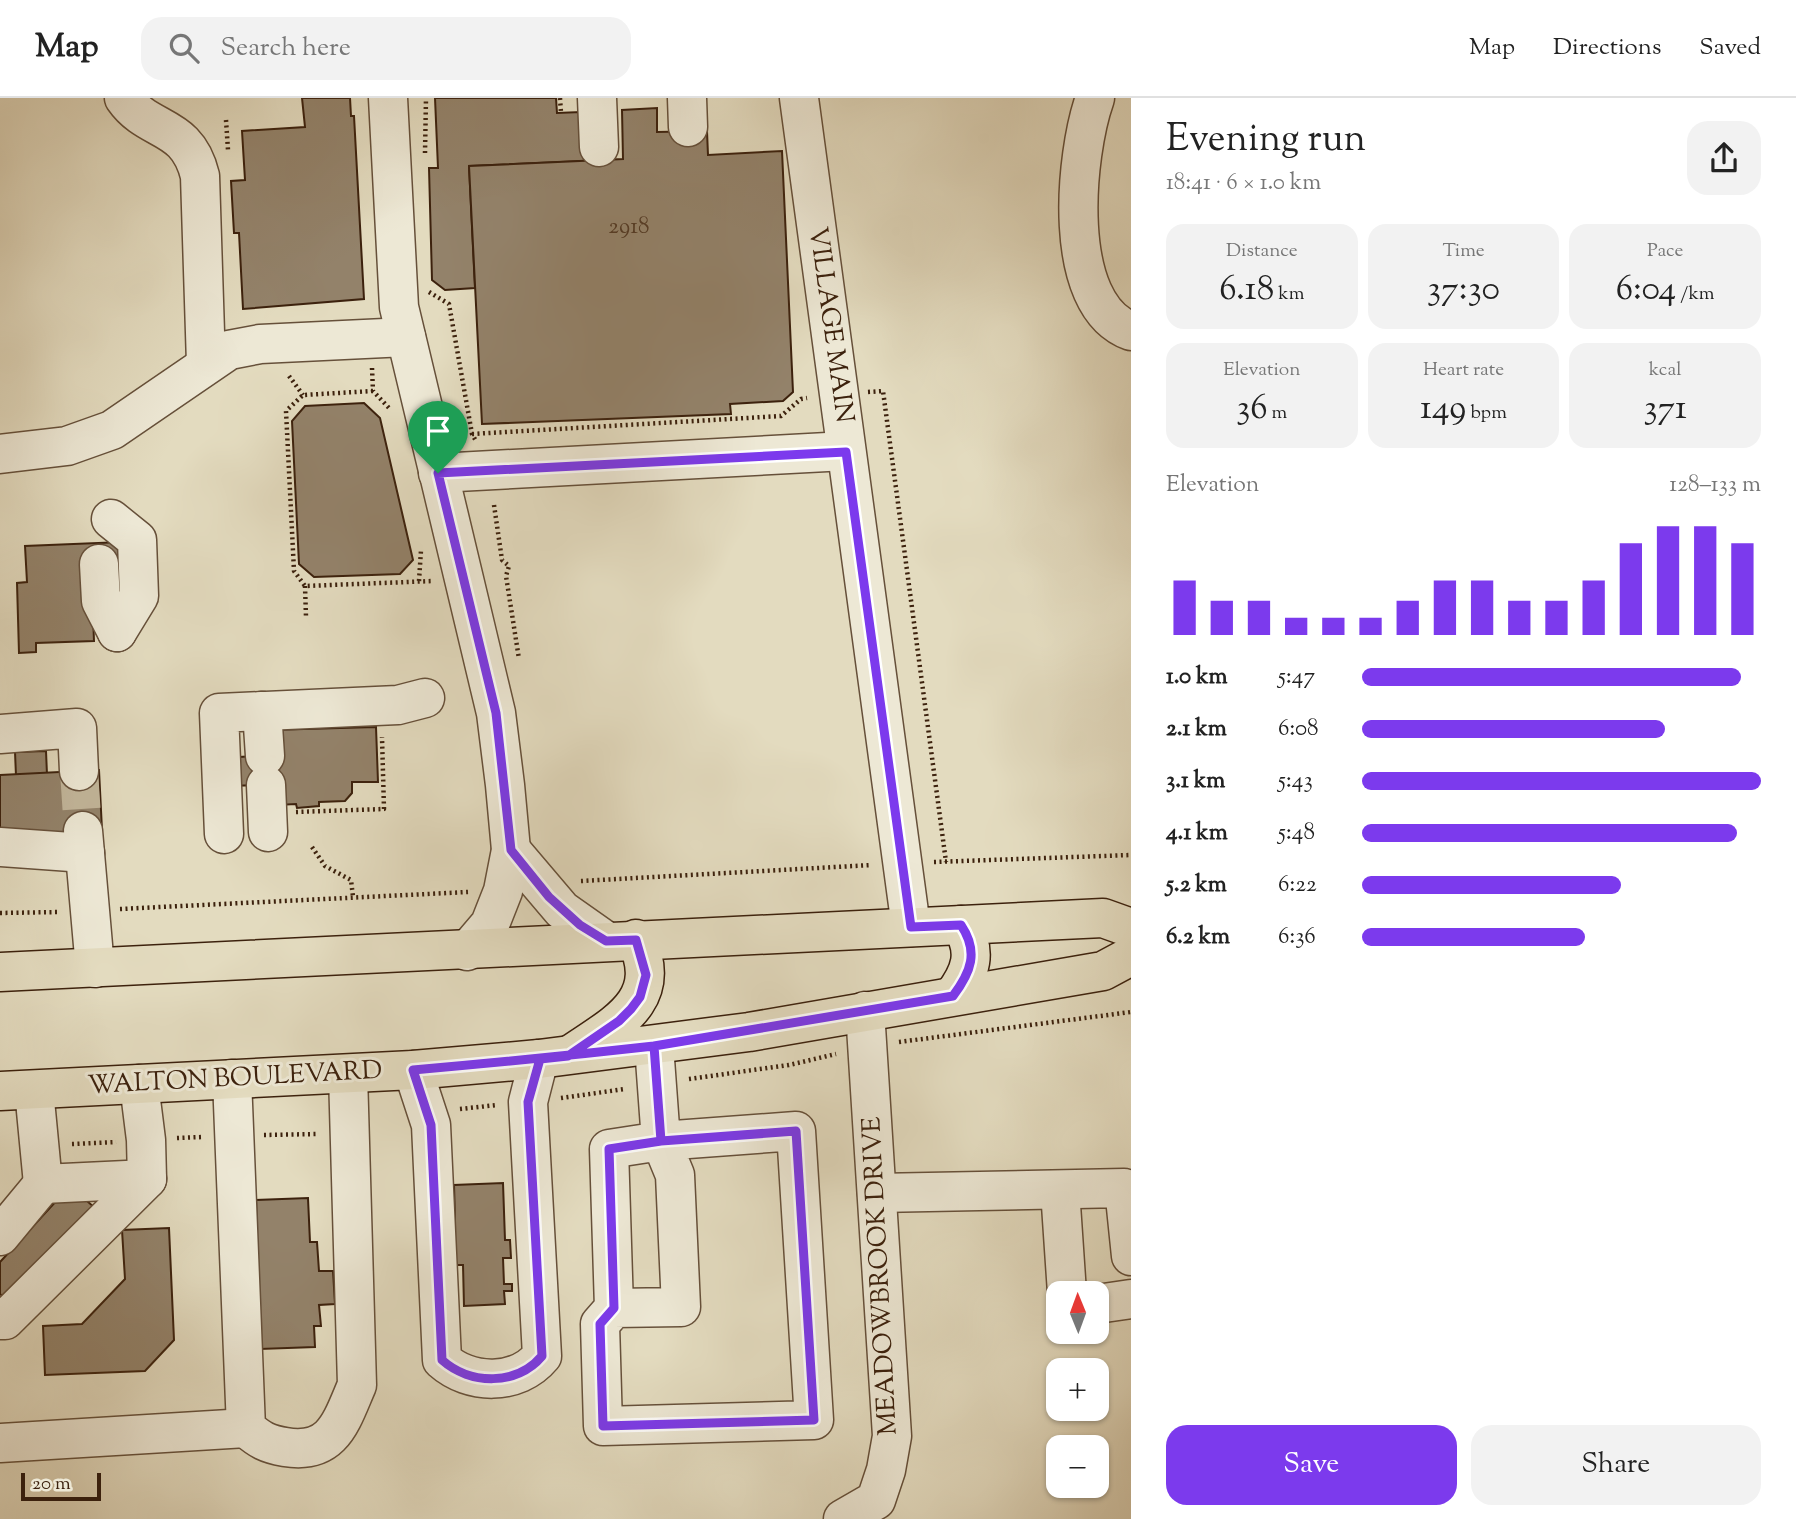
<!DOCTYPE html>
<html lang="en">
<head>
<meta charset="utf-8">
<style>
	:root { --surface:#fff; --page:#f2f2f2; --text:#222; --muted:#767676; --line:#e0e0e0; --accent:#7c3aed }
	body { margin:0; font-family:"Sorts Mill Goudy",serif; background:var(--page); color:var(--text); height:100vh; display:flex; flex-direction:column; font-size:26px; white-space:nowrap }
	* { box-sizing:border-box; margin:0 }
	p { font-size:23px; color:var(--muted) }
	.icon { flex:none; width:38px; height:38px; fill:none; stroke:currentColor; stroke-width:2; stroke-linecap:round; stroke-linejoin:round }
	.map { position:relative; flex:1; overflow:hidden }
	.panel { display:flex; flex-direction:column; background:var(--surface); width:665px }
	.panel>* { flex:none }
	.needle { width:46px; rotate:359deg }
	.controls { position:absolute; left:1046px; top:1183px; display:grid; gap:14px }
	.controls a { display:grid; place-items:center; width:63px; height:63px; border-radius:14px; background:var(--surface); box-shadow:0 2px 5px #0004; font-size:35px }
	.scale { position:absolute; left:21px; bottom:18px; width:80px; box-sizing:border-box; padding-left:7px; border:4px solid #3c210d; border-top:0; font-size:19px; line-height:24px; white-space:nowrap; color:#3c210d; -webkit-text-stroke:5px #ede8d5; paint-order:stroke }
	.pin { position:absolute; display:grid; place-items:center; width:60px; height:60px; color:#fff; margin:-72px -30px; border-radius:50% 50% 50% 0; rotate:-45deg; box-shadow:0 0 7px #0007 }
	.pin .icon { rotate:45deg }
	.round { display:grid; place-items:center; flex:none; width:74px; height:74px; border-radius:21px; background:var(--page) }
	.head { display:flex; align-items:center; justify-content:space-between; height:119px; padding:0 35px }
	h1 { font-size:38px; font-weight:600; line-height:52px }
	.figures { display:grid; grid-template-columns:repeat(3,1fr); gap:10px; height:119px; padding:7px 35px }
	.figures div { display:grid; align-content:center; border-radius:18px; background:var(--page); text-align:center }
	.figures b { font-size:35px; font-weight:600 }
	.figures small { font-size:19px; font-weight:400 }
	.figures p { font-size:19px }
	.chart { height:196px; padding:14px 35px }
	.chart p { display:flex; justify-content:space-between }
	.chart svg { width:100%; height:126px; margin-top:7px; stroke:var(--accent); stroke-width:6 }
	.cta { display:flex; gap:14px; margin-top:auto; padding:14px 35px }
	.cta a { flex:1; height:80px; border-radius:21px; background:var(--accent); color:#fff; font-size:28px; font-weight:600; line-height:80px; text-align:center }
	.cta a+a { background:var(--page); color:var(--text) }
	ul { padding:0 35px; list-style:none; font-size:23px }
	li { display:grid; grid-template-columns:112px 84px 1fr; align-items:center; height:52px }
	li i { height:18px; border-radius:9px; background:var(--accent) }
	header { display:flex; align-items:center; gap:42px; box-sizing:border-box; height:98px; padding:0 35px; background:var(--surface); border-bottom:2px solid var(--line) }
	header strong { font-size:33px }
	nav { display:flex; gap:38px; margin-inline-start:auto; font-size:24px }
	.search { width:490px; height:63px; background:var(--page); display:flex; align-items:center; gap:18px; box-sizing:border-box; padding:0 24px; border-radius:21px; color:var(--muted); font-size:26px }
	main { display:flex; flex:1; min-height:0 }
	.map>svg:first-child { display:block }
	.building { fill:#93826a; stroke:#3c210d; stroke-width:2 }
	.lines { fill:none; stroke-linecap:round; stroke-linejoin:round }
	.minor-tunnel { stroke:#c2b69b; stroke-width:38; stroke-dasharray:38 19; stroke-linecap:butt }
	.minor-casing { stroke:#66503a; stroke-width:41 }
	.major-casing { stroke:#3c210d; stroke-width:41 }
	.path { stroke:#3c210d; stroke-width:4.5; stroke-dasharray:2 3.5; stroke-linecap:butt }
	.minor { stroke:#ede8d5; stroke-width:38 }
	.major { stroke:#e3dbbf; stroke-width:38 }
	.route-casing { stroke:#fff; stroke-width:14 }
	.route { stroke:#7c3aed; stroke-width:9 }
	.labels { text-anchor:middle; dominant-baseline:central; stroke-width:6; stroke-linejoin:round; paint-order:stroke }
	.number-label { font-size:23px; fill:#523924 }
	.street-label { font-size:26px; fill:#3c210d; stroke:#ede8d5 }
</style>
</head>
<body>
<header>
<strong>Map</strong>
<div class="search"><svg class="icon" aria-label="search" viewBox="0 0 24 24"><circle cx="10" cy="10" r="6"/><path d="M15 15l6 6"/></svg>Search here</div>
<nav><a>Map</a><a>Directions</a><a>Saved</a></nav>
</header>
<main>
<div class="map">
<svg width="1131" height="1421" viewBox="0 0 1131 1421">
	<rect width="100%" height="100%" fill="#e3dbbf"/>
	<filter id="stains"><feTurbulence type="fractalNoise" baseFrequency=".00286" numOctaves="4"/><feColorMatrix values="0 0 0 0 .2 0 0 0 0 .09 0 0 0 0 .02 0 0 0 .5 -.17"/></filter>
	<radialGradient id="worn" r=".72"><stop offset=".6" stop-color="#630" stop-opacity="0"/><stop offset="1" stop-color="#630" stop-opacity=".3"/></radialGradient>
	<!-- building -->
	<g class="building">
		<path d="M 302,0 L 350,0 L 351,18 L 354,18 L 364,201 L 243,211 L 239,135 L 234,135 L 231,83 L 245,82 L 242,33 L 305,29 Z"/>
		<path d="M 435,0 L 556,0 L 557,15 L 581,14 L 584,63 L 469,68 L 475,190 L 445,192 L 432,182 L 429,70 L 438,70 Z"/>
		<path d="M 657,10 L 657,34 L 707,33 L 708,57 L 782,53 L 793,294 L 783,303 L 730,306 L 731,316 L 482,326 L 469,68 L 623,61 L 622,12 Z"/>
		<path d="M 364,305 L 380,320 L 413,462 L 400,476 L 314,479 L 299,466 L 292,323 L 305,308 Z"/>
		<path d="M 122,444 L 123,465 L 91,466 L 94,543 L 36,545 L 36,554 L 19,555 L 17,485 L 27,484 L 25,448 Z"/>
		<path d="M 376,629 L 378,684 L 352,684 L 352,695 L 345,703 L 319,704 L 319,708 L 297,710 L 296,706 L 277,707 L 274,687 L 223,688 L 222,660 L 272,657 L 268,632 Z"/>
		<path d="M 46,653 L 49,724 L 18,726 L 15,654 Z"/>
		<path d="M 99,672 L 102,732 L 0,737 L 0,677 Z"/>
		<path d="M 503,1085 L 505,1142 L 510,1142 L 511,1160 L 503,1160 L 504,1186 L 512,1186 L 512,1193 L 504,1193 L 505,1206 L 464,1208 L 463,1167 L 452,1167 L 450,1124 L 455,1123 L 454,1087 Z"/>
		<path d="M 70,1088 L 95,1110 L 9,1204 L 0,1196 L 0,1164 Z"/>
		<path d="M 308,1100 L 310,1144 L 317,1144 L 319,1173 L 333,1173 L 335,1206 L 319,1207 L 321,1228 L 314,1228 L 315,1249 L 260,1251 L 256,1102 Z"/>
		<path d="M 169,1130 L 174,1242 L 145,1273 L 45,1277 L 43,1228 L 82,1226 L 125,1181 L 122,1132 Z"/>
	</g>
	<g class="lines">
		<!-- minor-tunnel -->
		<path class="minor-tunnel" d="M 79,673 L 83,733"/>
		<defs>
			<g id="minor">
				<path d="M 124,0 C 149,36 187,24 200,78 L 206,266"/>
				<path d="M 388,0 L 399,209 L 496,615 L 505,687 L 511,752 L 503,793 L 490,826 L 467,853"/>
				<path d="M 597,0 L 599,49"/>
				<path d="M 687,0 L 688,29"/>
				<path d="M 799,0 L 911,829"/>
				<path d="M 1095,0 C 1075,56 1060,207 1131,233"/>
				<path d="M 0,356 L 67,348 L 112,332 L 229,252 L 260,246 L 406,239"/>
				<path d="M 438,375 L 846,353"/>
				<path d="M 111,421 L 137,442 L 139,498 L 117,534"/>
				<path d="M 99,466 L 101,503 L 117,534"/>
				<path d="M 262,613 L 265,658"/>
				<path d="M 0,636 L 77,630 L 79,673"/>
				<path d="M 266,687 L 268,734"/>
				<path d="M 83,733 L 95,870"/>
				<path d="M 224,736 L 219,615 L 398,607 L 425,600"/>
				<path d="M 0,749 L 85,755"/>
				<path d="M 511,752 L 562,812 L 606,843"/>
				<path d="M 413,972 L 431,1027 L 442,1262 C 470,1287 517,1288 542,1258 L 528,1004 L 539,961"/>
				<path d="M 232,981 L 246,1330 C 260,1342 267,1346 285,1349 C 333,1357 341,1324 357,1287 L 348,976"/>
				<path d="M 34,992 L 43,1086 L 147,1081"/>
				<path d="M 1060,1092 L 1067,1195"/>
				<path d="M 877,1095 L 1124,1090 L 1131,1158"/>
				<path d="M 0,1138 L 43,1086"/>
				<path d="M 1097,1206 L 1131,1201"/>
				<path d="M 614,1210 L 681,1209 L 675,1077 L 661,1043 L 609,1051 L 614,1210 L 600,1226 L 603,1328 L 814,1322 L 796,1033 L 661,1043 L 654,948"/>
				<path d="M 0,1222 L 5,1222 L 147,1081 L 146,1042 L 139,986"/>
				<path d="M 0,1345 L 246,1330"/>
				<path d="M 843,1421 L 876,1402 L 886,1372 L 892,1338 L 865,913"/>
			</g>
			<g id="major">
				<path d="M 0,874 L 1103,820 L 1131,830"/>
				<path d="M 953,898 C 971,874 978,854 961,827"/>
				<path d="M 573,955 C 617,925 665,902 636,841"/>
				<path d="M 0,993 L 413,972 L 539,961 L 749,934 L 1103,873 L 1131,858"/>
			</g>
		</defs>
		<!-- minor casing -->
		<use href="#minor" class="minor-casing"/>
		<!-- major casing -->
		<use href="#major" class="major-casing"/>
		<!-- path -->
		<g class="path">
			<path d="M 560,0 L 561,15"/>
			<path d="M 226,22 L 228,52"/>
			<path d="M 425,55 L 426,0"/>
			<path d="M 429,194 L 449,206 L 472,336 L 476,343"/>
			<path d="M 372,270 L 373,293 L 390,311"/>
			<path d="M 289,278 L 303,297"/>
			<path d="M 373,293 L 303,297 L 286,313 L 294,473 L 305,488 L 433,483"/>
			<path d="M 868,294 L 883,293 L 946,764"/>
			<path d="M 472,336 L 781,318 L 801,301 L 807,300"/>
			<path d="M 494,407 L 502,462 L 509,468 L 506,478 L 519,561"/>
			<path d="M 419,483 L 421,452"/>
			<path d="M 305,488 L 306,519"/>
			<path d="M 296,714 L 384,711 L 382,639"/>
			<path d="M 312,749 L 325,768 L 351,782 L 353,799"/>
			<path d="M 934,764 L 1131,757"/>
			<path d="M 581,783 L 872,767"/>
			<path d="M 120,811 L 468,794"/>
			<path d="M 0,815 L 59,814"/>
			<path d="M 899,944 L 1131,914"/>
			<path d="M 689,981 L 789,967 L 836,956"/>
			<path d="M 561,1000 L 625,991"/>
			<path d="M 460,1011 L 497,1007"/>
			<path d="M 264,1037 L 319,1036"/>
			<path d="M 177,1040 L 203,1039"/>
			<path d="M 72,1046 L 116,1044"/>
		</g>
		<!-- minor -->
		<use href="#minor" class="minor"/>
		<!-- major -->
		<use href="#major" class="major"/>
	</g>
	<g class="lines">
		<defs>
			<path id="route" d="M 438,375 L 496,615 L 511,752 L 549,799 L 580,827 L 606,843 L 636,842 L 646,877 L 640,899 L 631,911 L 619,923 L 568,958 L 540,961 L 528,1004 L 542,1258 C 517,1288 470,1287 442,1262 L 431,1027 L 413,972 C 494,965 574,957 654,948 L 661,1043 L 609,1051 L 614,1210 L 600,1226 L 603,1328 L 814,1322 L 796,1033 L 661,1043 L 654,948 L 953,898 C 971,874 979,854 961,827 L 911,829 L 846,354 L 438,375"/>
		</defs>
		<!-- route casing -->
		<use href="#route" class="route-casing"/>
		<!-- route -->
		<use href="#route" class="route"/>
	</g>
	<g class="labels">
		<!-- number labels -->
		<g class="number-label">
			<text x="629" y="129">2918</text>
		</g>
		<!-- street labels -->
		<g class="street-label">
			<text transform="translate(830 227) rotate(82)">VILLAGE MAIN</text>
			<text transform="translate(235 981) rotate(-3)">WALTON BOULEVARD</text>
			<text transform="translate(881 1178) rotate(-93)">MEADOWBROOK DRIVE</text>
		</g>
	</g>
	<rect width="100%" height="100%" filter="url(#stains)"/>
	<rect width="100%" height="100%" fill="url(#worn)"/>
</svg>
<div class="controls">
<a><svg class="needle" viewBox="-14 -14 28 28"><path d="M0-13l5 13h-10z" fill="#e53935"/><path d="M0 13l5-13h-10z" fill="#767676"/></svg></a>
<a>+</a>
<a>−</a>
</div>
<div class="scale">20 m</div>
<div class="pin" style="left:438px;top:375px;background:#1e9e55"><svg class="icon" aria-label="arrive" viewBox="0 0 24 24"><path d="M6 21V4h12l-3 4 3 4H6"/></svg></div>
</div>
<section class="panel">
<div class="head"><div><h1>Evening run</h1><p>18:41 · 6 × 1.0 km</p></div><a class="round"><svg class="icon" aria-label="share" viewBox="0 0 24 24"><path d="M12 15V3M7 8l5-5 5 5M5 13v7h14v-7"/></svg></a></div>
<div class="figures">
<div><p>Distance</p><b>6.18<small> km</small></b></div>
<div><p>Time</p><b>37:30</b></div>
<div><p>Pace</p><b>6:04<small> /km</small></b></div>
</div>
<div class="figures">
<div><p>Elevation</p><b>36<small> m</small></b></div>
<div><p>Heart rate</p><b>149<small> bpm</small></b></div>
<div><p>kcal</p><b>371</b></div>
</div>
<div class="chart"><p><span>Elevation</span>128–133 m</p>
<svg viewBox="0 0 160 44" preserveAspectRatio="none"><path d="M5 44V25M15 44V32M25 44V32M35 44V38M45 44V38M55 44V38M65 44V32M75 44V25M85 44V25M95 44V32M105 44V32M115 44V25M125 44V12M135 44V6M145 44V6M155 44V12"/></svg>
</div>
<ul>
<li><b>1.0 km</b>5:47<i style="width:95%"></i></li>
<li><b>2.1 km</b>6:08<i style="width:76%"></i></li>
<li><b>3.1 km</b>5:43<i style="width:100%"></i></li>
<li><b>4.1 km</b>5:48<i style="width:94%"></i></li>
<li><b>5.2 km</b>6:22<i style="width:65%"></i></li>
<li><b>6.2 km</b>6:36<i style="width:56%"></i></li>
</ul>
<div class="cta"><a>Save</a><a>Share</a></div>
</section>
</main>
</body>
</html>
